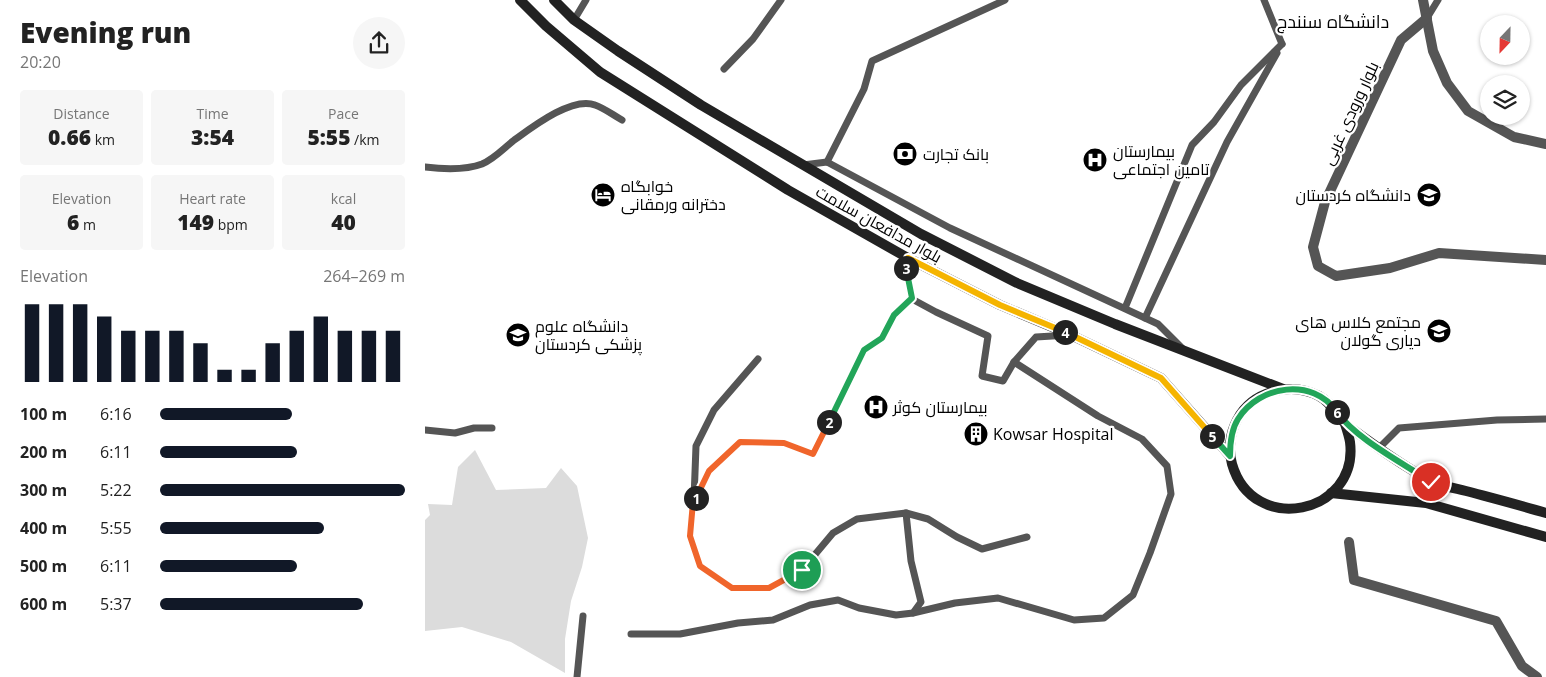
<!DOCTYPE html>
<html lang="en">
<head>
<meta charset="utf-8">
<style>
	:root { --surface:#fff; --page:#f6f6f6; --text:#222; --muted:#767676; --accent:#111827 }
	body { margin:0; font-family:"Open Sans",Cairo,sans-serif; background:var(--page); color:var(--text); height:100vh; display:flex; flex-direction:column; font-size:19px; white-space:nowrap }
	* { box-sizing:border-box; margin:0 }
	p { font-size:16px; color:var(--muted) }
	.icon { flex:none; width:28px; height:28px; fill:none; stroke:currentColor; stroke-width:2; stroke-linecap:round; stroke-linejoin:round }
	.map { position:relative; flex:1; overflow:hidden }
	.panel { display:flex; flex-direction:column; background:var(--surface); width:425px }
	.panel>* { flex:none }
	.needle { width:32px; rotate:202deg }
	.tools { position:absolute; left:1055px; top:15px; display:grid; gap:10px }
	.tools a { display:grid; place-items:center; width:50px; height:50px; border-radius:50%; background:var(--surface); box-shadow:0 1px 4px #0004; font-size:25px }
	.pin { position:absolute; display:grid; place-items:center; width:42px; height:42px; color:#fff; margin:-21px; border:2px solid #fff; border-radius:50%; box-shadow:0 1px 5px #0007 }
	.km { position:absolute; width:25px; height:25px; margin:-12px; border-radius:50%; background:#222; color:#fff; font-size:14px; line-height:25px; text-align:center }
	.round { display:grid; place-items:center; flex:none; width:52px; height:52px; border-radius:26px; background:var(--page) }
	.head { display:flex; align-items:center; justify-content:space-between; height:85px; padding:0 20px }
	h1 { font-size:28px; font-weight:800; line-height:38px }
	.metrics { display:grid; grid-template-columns:repeat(3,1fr); gap:8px; height:85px; padding:5px 20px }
	.metrics div { display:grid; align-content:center; border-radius:5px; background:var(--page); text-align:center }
	.metrics b { font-size:21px; font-weight:800 }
	.metrics small { font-size:14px; font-weight:400 }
	.metrics p { font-size:14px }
	.chart { height:140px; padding:10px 20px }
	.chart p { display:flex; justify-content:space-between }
	.chart svg { width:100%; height:90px; margin-top:5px; stroke:var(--accent); stroke-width:6 }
	ul { padding:0 20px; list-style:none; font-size:16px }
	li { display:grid; grid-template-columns:80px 60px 1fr; align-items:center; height:38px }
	li i { height:12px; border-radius:6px; background:var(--accent) }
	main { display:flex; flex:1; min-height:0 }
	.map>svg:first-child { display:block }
	.green { fill:#dcdcdc }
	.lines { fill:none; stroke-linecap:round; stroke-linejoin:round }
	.path { stroke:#777; stroke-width:2.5; stroke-dasharray:1 2.5; stroke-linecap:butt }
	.service { stroke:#555; stroke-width:7 }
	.minor { stroke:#555; stroke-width:10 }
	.secondary { stroke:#222; stroke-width:10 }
	.split-1-casing { stroke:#fff; stroke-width:10 }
	.split-2-casing { stroke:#fff; stroke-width:10 }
	.split-3-casing { stroke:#fff; stroke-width:10 }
	.split-4-casing { stroke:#fff; stroke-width:10 }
	.split-5-casing { stroke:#fff; stroke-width:10 }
	.split-6-casing { stroke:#fff; stroke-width:10 }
	.split-7-casing { stroke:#fff; stroke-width:10 }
	.split-1 { stroke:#f0652b; stroke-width:6 }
	.split-2 { stroke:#f0652b; stroke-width:6 }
	.split-3 { stroke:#22a559; stroke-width:6 }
	.split-4 { stroke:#f5b400; stroke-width:6 }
	.split-5 { stroke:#f5b400; stroke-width:6 }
	.split-6 { stroke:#22a559; stroke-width:6 }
	.split-7 { stroke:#22a559; stroke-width:6 }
	.labels { text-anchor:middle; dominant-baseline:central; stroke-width:4.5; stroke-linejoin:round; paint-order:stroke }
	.street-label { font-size:16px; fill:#000; stroke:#fff }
	.poi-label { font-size:16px; fill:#000; stroke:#fff; text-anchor:start }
	.neighbourhood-label { font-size:18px; fill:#000; stroke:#fff }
</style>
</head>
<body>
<main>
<section class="panel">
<div class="head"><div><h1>Evening run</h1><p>20:20</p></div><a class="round"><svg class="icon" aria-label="share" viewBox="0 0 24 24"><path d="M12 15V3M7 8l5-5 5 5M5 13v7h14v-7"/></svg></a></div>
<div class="metrics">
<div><p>Distance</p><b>0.66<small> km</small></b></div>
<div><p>Time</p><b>3:54</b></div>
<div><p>Pace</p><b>5:55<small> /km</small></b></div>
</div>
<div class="metrics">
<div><p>Elevation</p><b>6<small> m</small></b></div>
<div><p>Heart rate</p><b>149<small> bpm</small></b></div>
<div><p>kcal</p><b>40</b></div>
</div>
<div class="chart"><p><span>Elevation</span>264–269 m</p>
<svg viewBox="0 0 160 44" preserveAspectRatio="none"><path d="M5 44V6M15 44V6M25 44V6M35 44V12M45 44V19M55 44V19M65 44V19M75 44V25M85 44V38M95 44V38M105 44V25M115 44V19M125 44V12M135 44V19M145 44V19M155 44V19"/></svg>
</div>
<ul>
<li><b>100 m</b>6:16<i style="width:54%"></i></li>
<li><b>200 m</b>6:11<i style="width:56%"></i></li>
<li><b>300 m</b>5:22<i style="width:100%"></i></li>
<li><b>400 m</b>5:55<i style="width:67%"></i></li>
<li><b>500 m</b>6:11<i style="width:56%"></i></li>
<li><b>600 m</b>5:37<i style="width:83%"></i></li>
</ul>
</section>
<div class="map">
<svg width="1121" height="677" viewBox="0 0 1121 677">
	<rect width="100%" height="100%" fill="#fff"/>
	<!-- green -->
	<path class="green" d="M 50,450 L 71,490 L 121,488 L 136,468 L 152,486 L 163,538 L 157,567 L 146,601 L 140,639 L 140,673 L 86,642 L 37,627 L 0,631 L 0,520 L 5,515 L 3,504 L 27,505 L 33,467 Z"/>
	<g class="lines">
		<!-- path -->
		<path class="path" d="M 392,447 L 435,358"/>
		<!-- service -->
		<g class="service">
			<path d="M 839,0 L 857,44"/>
			<path d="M 1002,18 L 1013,0"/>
			<path d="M 149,20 L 161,0"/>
			<path d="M 299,69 L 328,39 L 356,0"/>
			<path d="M 402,162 L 439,89 L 447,61 L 580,0"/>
			<path d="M 378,165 L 402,162 L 525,228 L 733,324 L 757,348"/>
			<path d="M 0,167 C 17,169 41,170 57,164 C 69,159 78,149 88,141 C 106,128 147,96 170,105 C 179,108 188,115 197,120"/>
			<path d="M 483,258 L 481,267 L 487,299 L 511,312 L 563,336 L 557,376 L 578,381 L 589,362 L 611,337 L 644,335"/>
			<path d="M 700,308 L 767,145 L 789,122 L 816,85 L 857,44"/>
			<path d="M 720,318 L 802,142 L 852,53"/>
			<path d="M 439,350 L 457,338 L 469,315 L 487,299"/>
			<path d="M 0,430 L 30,433 L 49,428 L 67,428"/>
			<path d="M 954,448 L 974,428 L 1072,420 L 1121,419"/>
			<path d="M 388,454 L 359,443 L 315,442 L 284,471 L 268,502 L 265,536 L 275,566 L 307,588 L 344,588 L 377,570 L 408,533 L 432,519 L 481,513 L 503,519 L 532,537 L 557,549 L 602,537"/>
			<path d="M 269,499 L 271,446 L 289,410 L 333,359"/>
			<path d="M 488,613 L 530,603 L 573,598 L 649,620 L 679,618 L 708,595 L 725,553 L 746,494 L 742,466 L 717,439 L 673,416 L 589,362"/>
			<path d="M 206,634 L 255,634 L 313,623 L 348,620 L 385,605 L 413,600 L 434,608 L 471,615 L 488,613 L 496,602 L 486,561 L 481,513"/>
			<path d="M 152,677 L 158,616"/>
		</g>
		<!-- minor -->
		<g class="minor">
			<path d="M 998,0 L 1008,51 L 1022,83 L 1043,111 L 1089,137 L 1121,144"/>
			<path d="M 1002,18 L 976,40 L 900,202 L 888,247 L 893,266 L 911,276 L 965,268 L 1014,253 L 1121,260"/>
			<path d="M 924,542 L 929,580 L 1071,621 L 1097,666 L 1112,677"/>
		</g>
		<!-- secondary -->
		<g class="secondary">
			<path d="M 95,0 L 121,26 L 175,72 L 363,190 L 483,258 L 575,305 L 646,335 L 736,378 L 805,456"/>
			<path d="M 129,0 L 149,20 L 193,51 L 276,105 L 496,234 L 592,283 L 690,324 L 858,389"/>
			<path d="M 920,424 C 922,430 924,436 925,442 C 934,514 828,537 807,464 C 803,450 805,433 812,420 C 827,391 866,381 894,396 C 909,404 912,418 923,426 C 949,445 976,465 1004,480 C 1015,486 1029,488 1041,491 C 1067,498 1094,505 1121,513"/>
			<path d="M 906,493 L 1001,503 L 1121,537"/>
		</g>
	</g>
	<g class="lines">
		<defs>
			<path id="split-1" d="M 271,498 L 268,502 L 265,536 L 275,566 L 307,588 L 344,588 L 377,570"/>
			<path id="split-2" d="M 271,498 L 284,471 L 315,442 L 359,443 L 388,454 L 404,422"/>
			<path id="split-3" d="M 404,422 L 439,350 L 457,338 L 469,315 L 487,298 L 481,268"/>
			<path id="split-4" d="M 481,268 L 483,258 L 575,305 L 640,332"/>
			<path id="split-5" d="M 640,332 L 736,378 L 787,436"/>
			<path id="split-6" d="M 787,436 L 805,456 C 805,443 806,430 813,419 C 834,385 888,377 912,412"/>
			<path id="split-7" d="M 912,412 C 931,439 978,463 1006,482"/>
		</defs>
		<!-- split-1 casing -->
		<use href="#split-1" class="split-1-casing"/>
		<!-- split-2 casing -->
		<use href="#split-2" class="split-2-casing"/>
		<!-- split-3 casing -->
		<use href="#split-3" class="split-3-casing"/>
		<!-- split-4 casing -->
		<use href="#split-4" class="split-4-casing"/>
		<!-- split-5 casing -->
		<use href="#split-5" class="split-5-casing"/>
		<!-- split-6 casing -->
		<use href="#split-6" class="split-6-casing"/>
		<!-- split-7 casing -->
		<use href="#split-7" class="split-7-casing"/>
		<!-- split-1 -->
		<use href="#split-1" class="split-1"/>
		<!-- split-2 -->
		<use href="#split-2" class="split-2"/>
		<!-- split-3 -->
		<use href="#split-3" class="split-3"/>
		<!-- split-4 -->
		<use href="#split-4" class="split-4"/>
		<!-- split-5 -->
		<use href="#split-5" class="split-5"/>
		<!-- split-6 -->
		<use href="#split-6" class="split-6"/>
		<!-- split-7 -->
		<use href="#split-7" class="split-7"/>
	</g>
	<!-- icons -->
	<defs>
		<symbol id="bank-disc" viewBox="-11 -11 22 22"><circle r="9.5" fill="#000" stroke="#fff"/><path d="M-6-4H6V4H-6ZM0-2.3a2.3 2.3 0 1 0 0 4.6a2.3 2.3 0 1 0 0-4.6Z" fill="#fff"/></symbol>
		<symbol id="hospital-disc" viewBox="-11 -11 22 22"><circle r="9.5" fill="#000" stroke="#fff"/><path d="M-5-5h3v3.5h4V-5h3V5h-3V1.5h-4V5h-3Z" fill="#fff"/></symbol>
		<symbol id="hotel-disc" viewBox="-11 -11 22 22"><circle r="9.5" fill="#000" stroke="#fff"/><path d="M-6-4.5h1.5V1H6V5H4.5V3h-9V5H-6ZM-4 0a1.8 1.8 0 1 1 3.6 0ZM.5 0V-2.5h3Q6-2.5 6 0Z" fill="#fff"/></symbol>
		<symbol id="university-disc" viewBox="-11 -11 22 22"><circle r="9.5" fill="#000" stroke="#fff"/><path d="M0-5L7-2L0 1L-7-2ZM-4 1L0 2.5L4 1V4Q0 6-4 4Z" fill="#fff"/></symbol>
		<symbol id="building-disc" viewBox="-11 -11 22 22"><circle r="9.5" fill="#000" stroke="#fff"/><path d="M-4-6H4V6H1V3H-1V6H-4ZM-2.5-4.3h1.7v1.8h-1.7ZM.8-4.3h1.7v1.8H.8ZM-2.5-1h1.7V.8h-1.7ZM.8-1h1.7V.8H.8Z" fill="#fff"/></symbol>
	</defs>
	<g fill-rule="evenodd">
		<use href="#bank-disc" x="466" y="140" width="28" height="28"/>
		<use href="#hospital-disc" x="656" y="146" width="28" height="28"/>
		<use href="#hotel-disc" x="164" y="181" width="28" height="28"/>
		<use href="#university-disc" x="990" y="181" width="28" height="28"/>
		<use href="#university-disc" x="1000" y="317" width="28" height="28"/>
		<use href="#university-disc" x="79" y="321" width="28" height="28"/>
		<use href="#hospital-disc" x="437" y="393" width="28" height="28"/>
		<use href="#building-disc" x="537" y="420" width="28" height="28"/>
	</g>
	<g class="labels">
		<!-- street labels -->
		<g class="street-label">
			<text transform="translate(925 113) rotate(-65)">بلوار ورودی غربی</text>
			<text transform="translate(454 224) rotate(29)">بلوار مدافعان سلامت</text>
		</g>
		<!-- poi labels -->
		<g class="poi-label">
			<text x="688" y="151">بیمارستان<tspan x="688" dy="18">تامین اجتماعی</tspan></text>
			<text x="498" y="154">بانک تجارت</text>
			<text x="196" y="186">خوابگاه<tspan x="196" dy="18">دخترانه ورمقانی</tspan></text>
			<text x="986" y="195" text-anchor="end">دانشگاه کردستان</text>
			<text x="996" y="322" text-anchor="end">مجتمع کلاس های<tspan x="996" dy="18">دیاری گولان</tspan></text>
			<text x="110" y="326">دانشگاه علوم<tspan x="110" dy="18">پزشکی کردستان</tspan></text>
			<text x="468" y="407">بیمارستان کوثر</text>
			<text x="568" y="434">Kowsar Hospital</text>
		</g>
		<!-- neighbourhood labels -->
		<g class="neighbourhood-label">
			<text x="908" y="21">دانشگاه سنندج</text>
		</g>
	</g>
</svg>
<div class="tools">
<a><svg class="needle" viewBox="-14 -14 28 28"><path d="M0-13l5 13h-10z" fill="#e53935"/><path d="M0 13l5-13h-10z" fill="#767676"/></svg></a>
<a><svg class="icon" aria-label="layers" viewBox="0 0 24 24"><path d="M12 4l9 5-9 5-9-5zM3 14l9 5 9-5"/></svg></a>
</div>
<div class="pin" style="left:377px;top:570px;background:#1e9e55"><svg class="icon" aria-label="arrive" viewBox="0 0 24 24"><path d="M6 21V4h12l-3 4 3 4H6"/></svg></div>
<div class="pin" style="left:1006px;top:482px;background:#d93025"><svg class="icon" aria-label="check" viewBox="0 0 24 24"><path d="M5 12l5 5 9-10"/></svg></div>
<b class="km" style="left:271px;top:498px">1</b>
<b class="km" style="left:404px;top:422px">2</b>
<b class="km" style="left:481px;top:268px">3</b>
<b class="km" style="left:640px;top:332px">4</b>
<b class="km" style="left:787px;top:436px">5</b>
<b class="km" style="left:912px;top:412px">6</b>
</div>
</main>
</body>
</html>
